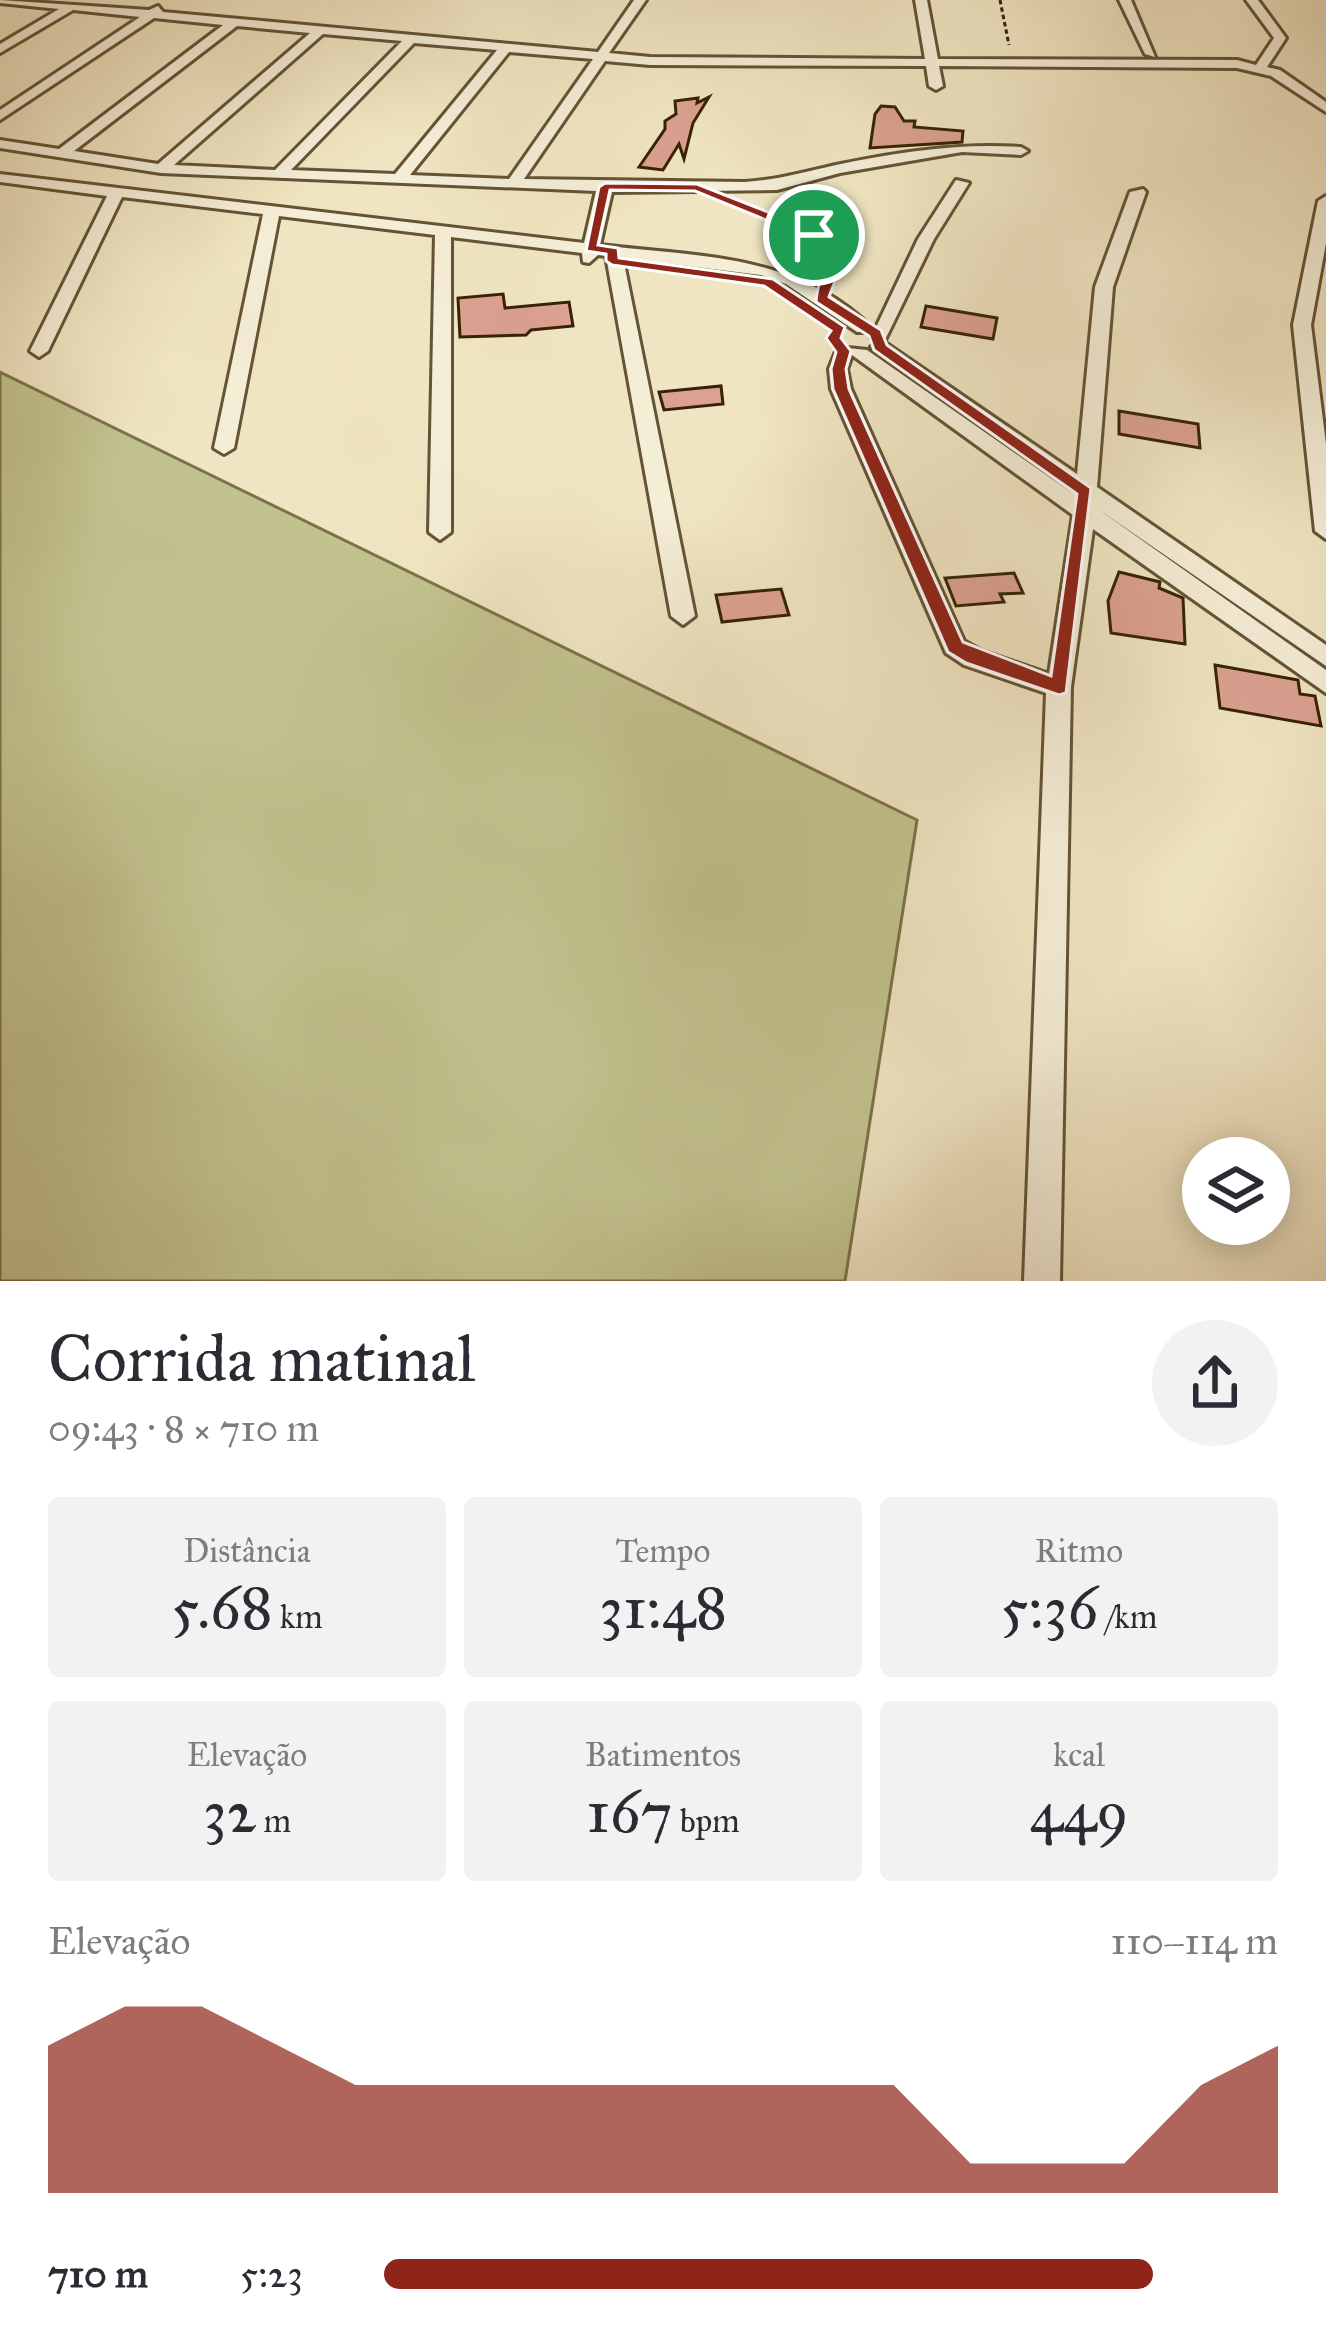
<!DOCTYPE html>
<html lang="pt">
<head>
<meta charset="utf-8">
<style>
	:root { --surface:#fff; --page:#f2f2f3; --text:#2b2b33; --muted:#7c7c81; --accent:#8f2418 }
	body { margin:0; font-family:"IM FELL Great Primer",serif; background:var(--page); color:var(--text); height:100vh; display:flex; flex-direction:column; font-size:45px; white-space:nowrap }
	* { box-sizing:border-box; margin:0 }
	p { font-size:39px; color:var(--muted) }
	.icon { flex:none; width:66px; height:66px; fill:none; stroke:currentColor; stroke-width:2; stroke-linecap:round; stroke-linejoin:round }
	.map { position:relative; height:1281px; overflow:hidden }
	.side { display:flex; flex-direction:column; background:var(--surface); flex:1 }
	.side>* { flex:none }
	.tools { position:absolute; left:1182px; top:1137px; display:grid; gap:24px }
	.tools a { display:grid; place-items:center; width:108px; height:108px; border-radius:50%; background:var(--surface); box-shadow:0 6px 30px #0003; font-size:60px }
	.pin { position:absolute; display:grid; place-items:center; width:102px; height:102px; color:#fff; margin:-51px; border:6px solid #fff; border-radius:50%; box-shadow:0 3px 12px #0007 }
	.round { display:grid; place-items:center; flex:none; width:126px; height:126px; border-radius:63px; background:var(--page) }
	.headline { display:flex; align-items:center; justify-content:space-between; height:204px; padding:0 48px }
	h1 { font-size:66px; font-weight:600; line-height:90px }
	.figures { display:grid; grid-template-columns:repeat(3,1fr); gap:18px; height:204px; padding:12px 48px }
	.figures div { display:grid; align-content:center; border-radius:12px; background:var(--page); text-align:center }
	.figures b { font-size:60px; font-weight:600 }
	.figures small { font-size:33px; font-weight:400 }
	.figures p { font-size:33px }
	.chart { height:336px; padding:24px 48px }
	.chart p { display:flex; justify-content:space-between }
	.chart svg { width:100%; height:216px; margin-top:12px; fill:var(--accent); opacity:.7 }
	ul { padding:0 48px; list-style:none; font-size:39px }
	li { display:grid; grid-template-columns:192px 144px 1fr; align-items:center; height:90px }
	li i { height:30px; border-radius:15px; background:var(--accent) }
	.map>svg:first-child { display:block }
	.green { fill:#c2c28e; stroke:#7c7249; stroke-width:3 }
	.building { fill:#dca191; stroke:#362204; stroke-width:3 }
	.lines { fill:none; stroke-linecap:round; stroke-linejoin:round }
	.street-casing { stroke:#645334; stroke-width:6 }
	.path { stroke:#362204; stroke-width:3; stroke-dasharray:4.5 3; stroke-linecap:butt }
	.street { fill:#f5eed7; fill-rule:evenodd }
	.route { fill:#8f2418; stroke:#fff; stroke-width:3; fill-rule:evenodd }
</style>
</head>
<body>
<div class="map">
<svg width="1326" height="1281" viewBox="0 0 1326 1281">
	<rect width="100%" height="100%" fill="#f0e5c2"/>
	<filter id="stains"><feTurbulence type="fractalNoise" baseFrequency=".00167" numOctaves="4"/><feColorMatrix values="0 0 0 0 .2 0 0 0 0 .09 0 0 0 0 .02 0 0 0 .5 -.17"/></filter>
	<radialGradient id="worn" r=".72"><stop offset=".6" stop-color="#630" stop-opacity="0"/><stop offset="1" stop-color="#630" stop-opacity=".3"/></radialGradient>
	<!-- green -->
	<path class="green" d="M 0,372 L 917,820 L 845,1281 L 0,1281 Z"/>
	<!-- building -->
	<g class="building">
		<path d="M 709,97 L 693,123 L 684,159 L 679,144 L 663,170 L 639,167 L 665,129 L 665,121 L 676,114 L 675,101 L 698,98 L 697,103 Z"/>
		<path d="M 881,106 L 895,107 L 904,121 L 915,121 L 914,127 L 963,131 L 962,142 L 870,148 L 875,114 Z"/>
		<path d="M 503,294 L 505,308 L 569,302 L 573,326 L 531,330 L 526,335 L 460,337 L 458,298 Z"/>
		<path d="M 926,306 L 997,318 L 993,339 L 921,327 Z"/>
		<path d="M 721,386 L 723,404 L 664,410 L 659,392 Z"/>
		<path d="M 1119,411 L 1198,424 L 1200,448 L 1119,434 Z"/>
		<path d="M 1119,572 L 1160,582 L 1159,588 L 1183,598 L 1185,644 L 1111,633 L 1108,601 Z"/>
		<path d="M 1014,573 L 1023,593 L 1000,594 L 1004,602 L 956,606 L 945,578 Z"/>
		<path d="M 781,589 L 789,615 L 722,622 L 716,595 Z"/>
		<path d="M 1215,665 L 1298,680 L 1300,694 L 1315,696 L 1321,726 L 1220,708 Z"/>
	</g>
	<g class="lines">
		<defs>
			<g id="street">
				<path d="M 0,0 L 149,10 L 158,6 L 163,12 L 598,52 L 634,0 L 646,0 L 609,53 L 650,57 L 925,59 L 915,0 L 927,0 L 938,59 L 1237,60 L 1256,65 L 1274,38 L 1246,0 L 1258,0 L 1286,38 L 1267,67 L 1280,70 L 1326,102 L 1326,112 L 1271,76 L 1237,68 L 939,66 L 943,86 L 936,90 L 929,86 L 926,66 L 650,65 L 605,61 L 524,179 L 745,182 C 777,180 805,172 836,165 C 898,152 958,143 1021,147 L 1028,151 L 1021,155 L 962,152 L 840,173 L 777,190 L 612,192 L 600,245 C 699,257 796,253 872,328 L 869,332 L 857,332 L 786,284 L 761,275 L 623,258 L 695,616 L 683,625 L 671,616 L 606,256 L 598,255 L 589,263 L 583,262 L 582,253 L 451,237 L 451,532 L 440,540 L 429,532 L 435,235 L 279,216 L 234,448 L 224,454 L 214,448 L 263,214 L 122,197 L 48,351 L 39,357 L 30,351 L 107,196 L 0,182 L 0,174 L 584,243 L 596,191 L 161,173 L 0,148 L 0,140 L 59,149 L 223,25 L 154,18 L 0,120 L 0,110 L 140,17 L 73,10 L 0,53 L 0,44 L 59,9 L 0,3 ZM 237,26 L 310,33 L 158,164 L 74,151 ZM 323,34 L 402,41 L 275,170 L 174,165 ZM 414,43 L 497,50 L 395,174 L 291,170 ZM 509,52 L 593,59 L 509,179 L 410,175 Z"/>
				<path d="M 1119,0 L 1131,0 L 1155,57 L 1145,54 Z"/>
				<path d="M 956,180 L 969,183 L 934,239 L 884,342 L 1077,474 L 1095,287 L 1130,192 L 1143,189 L 1146,192 L 1113,287 L 1097,487 L 1326,645 L 1326,666 L 1095,507 L 1326,670 L 1326,693 L 1093,529 L 1071,687 L 1060,1281 L 1024,1281 L 1046,693 L 964,665 L 946,653 L 831,389 L 829,369 L 838,347 L 867,350 L 1075,495 L 871,347 L 876,342 L 871,338 L 918,239 ZM 852,355 L 1073,515 L 1049,674 L 982,651 L 964,641 L 851,389 L 847,369 Z"/>
				<path d="M 1326,196 L 1326,243 L 1311,325 L 1326,444 L 1326,539 L 1315,531 L 1293,325 L 1318,201 Z"/>
			</g>
		</defs>
		<!-- street casing -->
		<use href="#street" class="street-casing"/>
		<!-- path -->
		<g class="path">
			<path d="M 1000,0 L 1009,45"/>
			<path d="M 743,205 C 785,219 834,231 830,284"/>
		</g>
		<!-- street -->
		<use href="#street" class="street"/>
	</g>
	<!-- route -->
	<path class="route" d="M 605,183 L 697,184 L 819,232 L 830,243 L 840,268 L 829,297 L 881,330 L 887,345 L 1091,488 L 1066,693 L 1059,695 L 966,663 L 948,652 L 833,389 L 831,369 L 836,352 L 826,338 L 831,331 L 764,286 L 612,265 L 606,261 L 606,254 L 586,251 L 599,187 ZM 610,190 L 695,191 L 810,238 C 834,259 817,278 816,302 L 869,336 L 874,350 L 1077,494 L 1051,676 L 963,642 L 849,389 L 846,369 L 851,351 L 841,338 L 845,327 L 773,279 L 619,258 L 618,248 L 598,245 Z"/>
	<rect width="100%" height="100%" filter="url(#stains)"/>
	<rect width="100%" height="100%" fill="url(#worn)"/>
</svg>
<div class="tools">
<a><svg class="icon" aria-label="layers" viewBox="0 0 24 24"><path d="M12 4l9 5-9 5-9-5zM3 14l9 5 9-5"/></svg></a>
</div>
<div class="pin" style="left:814px;top:235px;background:#1e9e55"><svg class="icon" aria-label="arrive" viewBox="0 0 24 24"><path d="M6 21V4h12l-3 4 3 4H6"/></svg></div>
</div>
<section class="side">
<div class="headline"><div><h1>Corrida matinal</h1><p>09:43 · 8 × 710 m</p></div><a class="round"><svg class="icon" aria-label="share" viewBox="0 0 24 24"><path d="M12 15V3M7 8l5-5 5 5M5 13v7h14v-7"/></svg></a></div>
<div class="figures">
<div><p>Distância</p><b>5.68<small> km</small></b></div>
<div><p>Tempo</p><b>31:48</b></div>
<div><p>Ritmo</p><b>5:36<small> /km</small></b></div>
</div>
<div class="figures">
<div><p>Elevação</p><b>32<small> m</small></b></div>
<div><p>Batimentos</p><b>167<small> bpm</small></b></div>
<div><p>kcal</p><b>449</b></div>
</div>
<div class="chart"><p><span>Elevação</span>110–114 m</p>
<svg viewBox="0 0 160 44" preserveAspectRatio="none"><path d="M0 44V14L10 6L20 6L30 14L40 22L50 22L60 22L70 22L80 22L90 22L100 22L110 22L120 38L130 38L140 38L150 22L160 14V44z"/></svg>
</div>
<ul>
<li><b>710 m</b>5:23<i style="width:86%"></i></li>
</ul>
</section>
</body>
</html>
